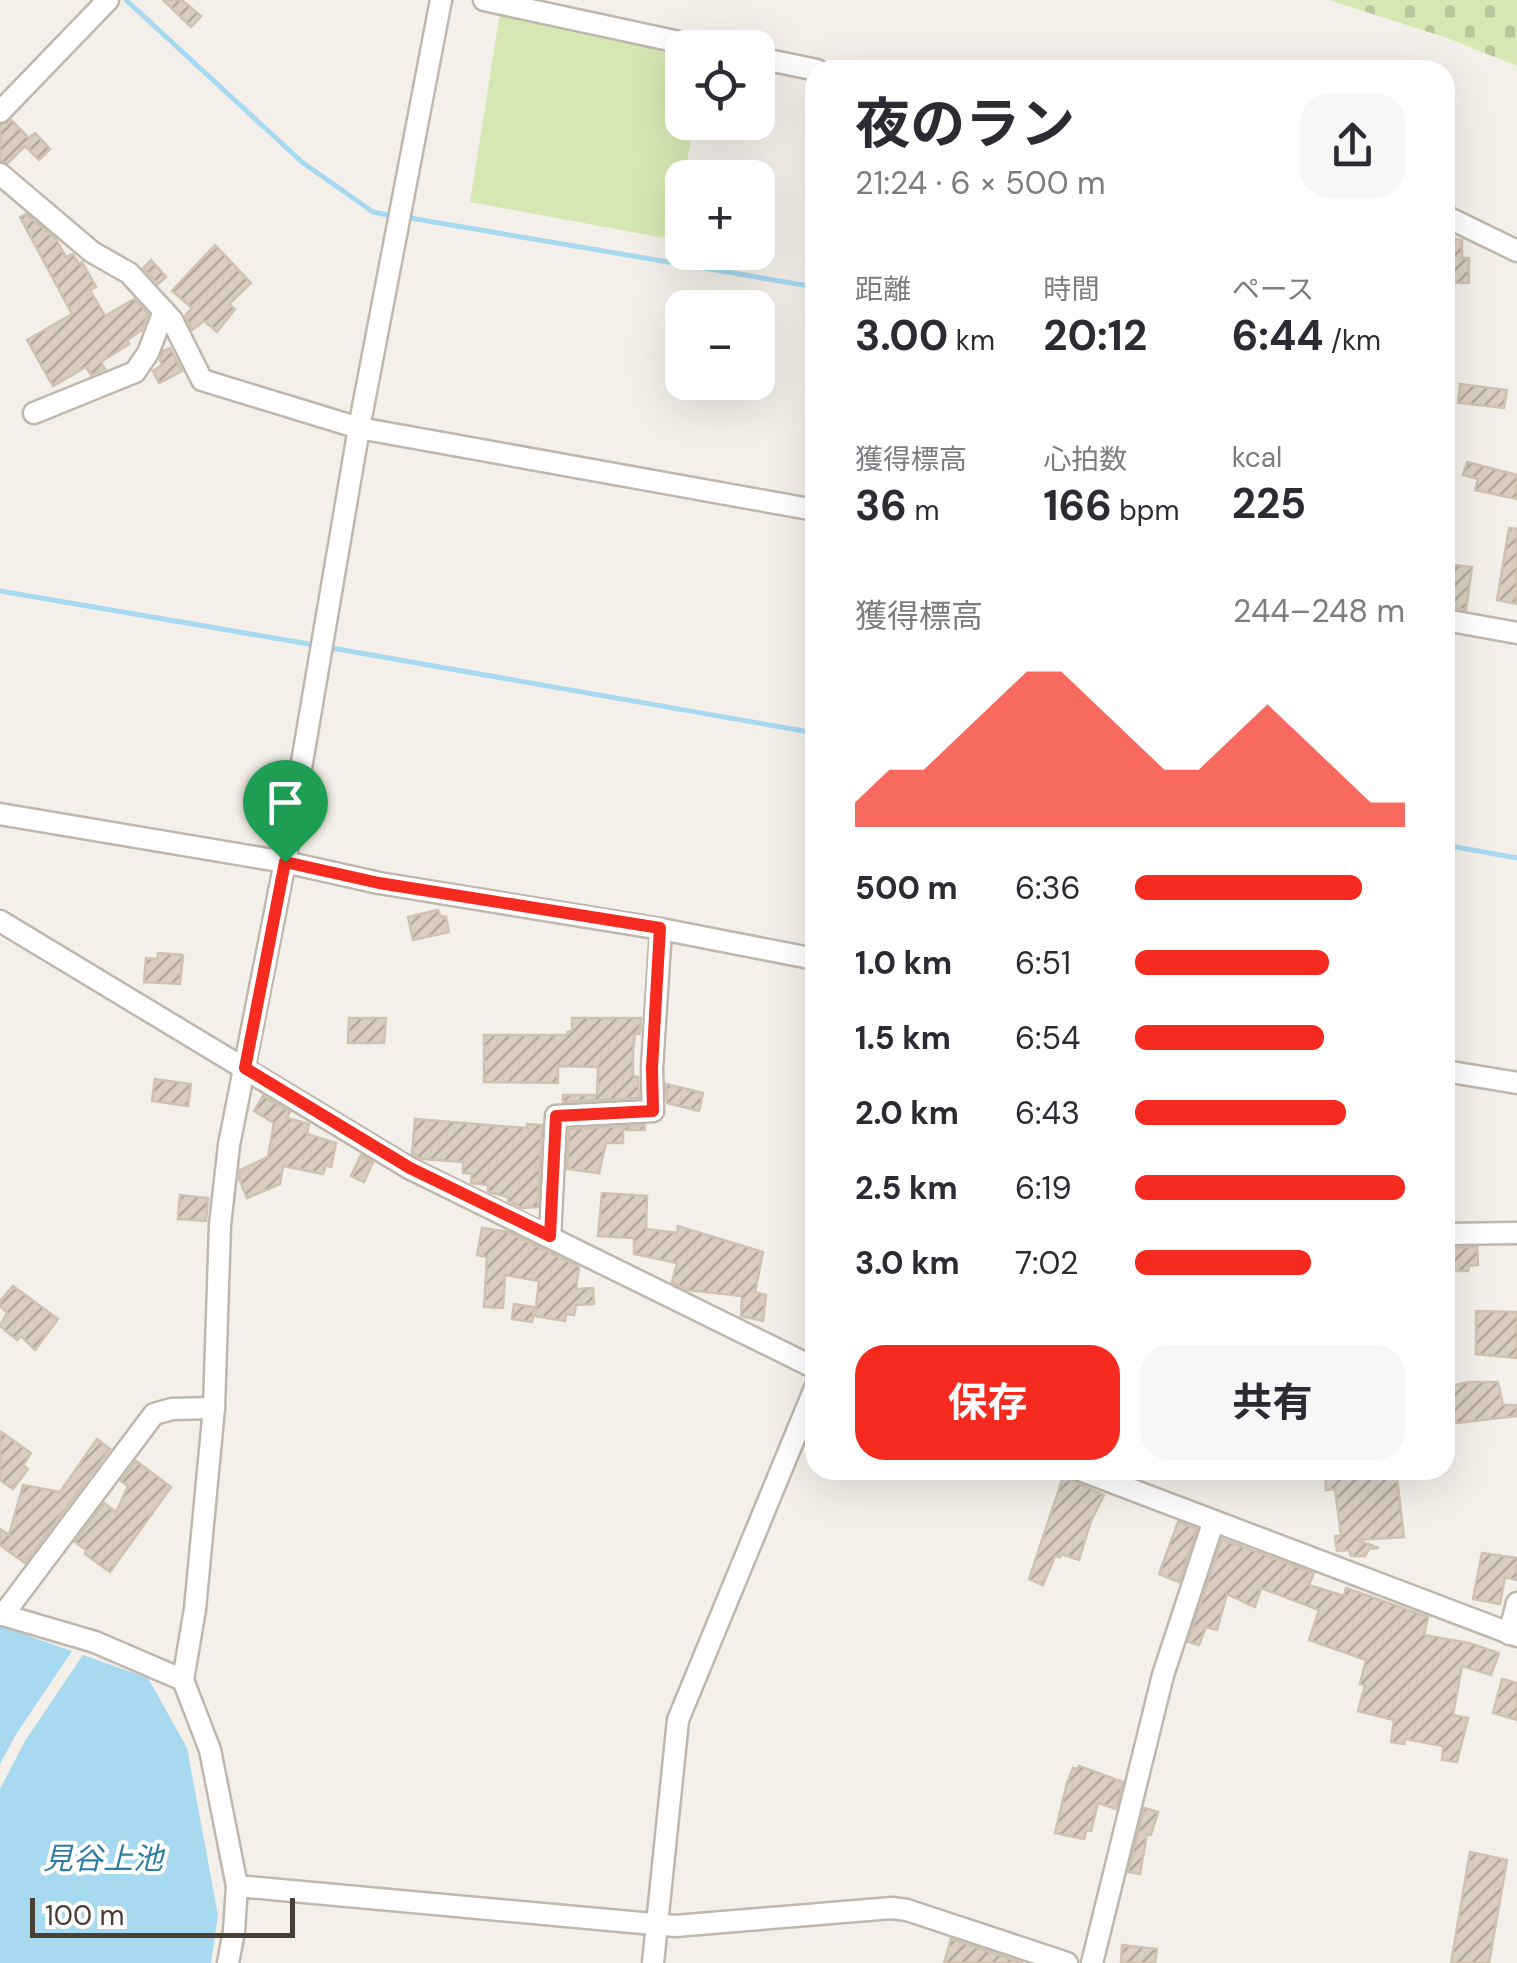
<!DOCTYPE html>
<html lang="ja">
<head>
<meta charset="utf-8">
<style>
	:root { --surface:#fff; --page:#f7f7f7; --text:#2b2b33; --muted:#7c7c81; --accent:#f62a1e }
	body { margin:0; font-family:"DM Sans","Noto Sans JP",sans-serif; background:var(--page); color:var(--text); height:100vh; display:flex; flex-direction:column; font-size:38px; white-space:nowrap }
	* { box-sizing:border-box; margin:0 }
	p { font-size:32px; color:var(--muted) }
	.icon { flex:none; width:55px; height:55px; fill:none; stroke:currentColor; stroke-width:2; stroke-linecap:round; stroke-linejoin:round }
	.map { position:relative; flex:1; overflow:hidden }
	.side { position:absolute; left:805px; top:60px; width:650px; height:1420px; display:flex; flex-direction:column; background:var(--surface); border-radius:30px; box-shadow:0 10px 40px #0002 }
	.side>* { flex:none }
	.controls { position:absolute; left:665px; top:30px; display:grid; gap:20px }
	.controls a { display:grid; place-items:center; width:110px; height:110px; border-radius:20px; background:var(--surface); box-shadow:0 10px 40px #0002; font-size:50px }
	.scale { position:absolute; left:30px; bottom:25px; width:265px; box-sizing:border-box; padding-left:10px; border:5px solid #484037; border-top:0; font-size:28px; line-height:35px; white-space:nowrap; color:#484037; -webkit-text-stroke:8px #fff; paint-order:stroke }
	.pin { position:absolute; display:grid; place-items:center; width:85px; height:85px; color:#fff; margin:-102px -42px; border-radius:50% 50% 50% 0; rotate:-45deg; box-shadow:0 0 10px #0007 }
	.pin .icon { rotate:45deg }
	.round { display:grid; place-items:center; flex:none; width:105px; height:105px; border-radius:30px; background:var(--page) }
	.overview { display:flex; align-items:center; justify-content:space-between; height:170px; padding:0 50px }
	h1 { font-size:55px; font-weight:700; line-height:75px }
	.stats { display:grid; grid-template-columns:repeat(3,1fr); gap:15px; height:170px; padding:10px 50px }
	.stats div { display:grid; align-content:center }
	.stats b { font-size:42px; font-weight:700 }
	.stats small { font-size:28px; font-weight:400 }
	.stats p { font-size:28px }
	.chart { height:280px; padding:20px 50px }
	.chart p { display:flex; justify-content:space-between }
	.chart svg { width:100%; height:180px; margin-top:10px; fill:var(--accent); opacity:.7 }
	.button { display:flex; gap:20px; margin-top:auto; padding:20px 50px }
	.button a { flex:1; height:115px; border-radius:30px; background:var(--accent); color:#fff; font-size:40px; font-weight:700; line-height:115px; text-align:center }
	.button a+a { background:var(--page); color:var(--text) }
	ul { padding:0 50px; list-style:none; font-size:32px }
	li { display:grid; grid-template-columns:160px 120px 1fr; align-items:center; height:75px }
	li i { height:25px; border-radius:12px; background:var(--accent) }
	.map>svg:first-child { display:block }
	.cemetery { fill:url(#cemetery-stones) }
	.pitch { fill:#d5e8b3 }
	.water { fill:#a7d9f0 }
	.lines { fill:none; stroke-linecap:round; stroke-linejoin:round }
	.stream { stroke:#a7d9f0; stroke-width:5 }
	.building { fill:url(#building-hatch); stroke:#d0c2b2; stroke-width:2.5 }
	.minor-casing { stroke:#c0b7ac; stroke-width:25 }
	.minor { stroke:#fff; stroke-width:20 }
	.route-casing { stroke:#fff; stroke-width:20 }
	.route { stroke:#f62a1e; stroke-width:12 }
	.labels { text-anchor:middle; dominant-baseline:central; stroke-width:8; stroke-linejoin:round; paint-order:stroke }
	.water-label { font-size:30px; font-style:italic; fill:#2e7da3; stroke:#fff }
</style>
</head>
<body>
<div class="map">
<svg width="1517" height="1963" viewBox="0 0 1517 1963">
	<defs>
		<pattern id="cemetery-stones" width="16" height="16" patternUnits="userSpaceOnUse" patternTransform="scale(2.5)"><rect width="16" height="16" fill="#d5e8b3"/><path d="M2 7V4a2 2 0 0 1 4 0v3zM10 15v-3a2 2 0 0 1 4 0v3z" fill="#b8c89b"/></pattern>
		<pattern id="building-hatch" width="6" height="6" patternUnits="userSpaceOnUse" patternTransform="scale(2.5)"><rect width="6" height="6" fill="#d9cdc1"/><path d="M-1 1l2-2M0 6l6-6M5 7l2-2" fill="none" stroke="#b2a89e"/></pattern>
	</defs>
	<rect width="100%" height="100%" fill="#f4f0e9"/>
	<!-- cemetery -->
	<path class="cemetery" d="M 1329,0 L 1517,0 L 1517,66 L 1447,38 Z"/>
	<!-- pitch -->
	<path class="pitch" d="M 500,13 L 682,52 L 682,122 L 693,123 L 675,240 L 470,202 Z"/>
	<!-- water -->
	<g class="water">
		<path d="M 0,1626 L 72,1651 L 15,1736 L 0,1764 Z"/>
		<path d="M 83,1655 L 148,1678 L 187,1748 L 218,1915 L 211,1963 L 0,1963 L 0,1789 L 25,1741 Z"/>
	</g>
	<g class="lines">
		<!-- stream -->
		<g class="stream">
			<path d="M 126,0 L 302,162 L 373,212 L 393,216"/>
			<path d="M 404,217 L 815,287"/>
			<path d="M 0,591 L 315,645"/>
			<path d="M 326,647 L 815,733"/>
			<path d="M 1445,845 L 1517,858"/>
		</g>
	</g>
	<!-- building -->
	<g class="building">
		<path d="M 163,0 L 182,0 L 201,16 L 191,27 Z"/>
		<path d="M 11,120 L 29,138 L 35,133 L 50,149 L 39,160 L 25,146 L 8,163 L 0,161 L 0,125 Z"/>
		<path d="M 26,214 L 56,239 L 66,257 L 73,254 L 79,264 L 82,262 L 96,287 L 90,290 L 105,316 L 134,299 L 148,314 L 142,330 L 127,340 L 129,344 L 101,362 L 105,369 L 91,375 L 86,367 L 53,386 L 27,340 L 72,314 L 20,217 Z"/>
		<path d="M 1445,238 L 1462,240 L 1462,258 L 1469,258 L 1469,283 L 1445,283 Z"/>
		<path d="M 215,245 L 251,283 L 229,304 L 235,309 L 217,332 L 204,321 L 192,330 L 185,316 L 192,308 L 172,291 Z"/>
		<path d="M 151,260 L 166,277 L 158,284 L 143,268 Z"/>
		<path d="M 170,348 L 182,371 L 159,383 L 153,371 L 162,365 L 160,360 L 163,351 Z"/>
		<path d="M 1460,384 L 1507,390 L 1504,408 L 1458,403 Z"/>
		<path d="M 1467,462 L 1517,475 L 1517,499 L 1475,490 L 1478,479 L 1463,475 Z"/>
		<path d="M 1509,528 L 1517,529 L 1517,604 L 1497,600 Z"/>
		<path d="M 1454,565 L 1472,567 L 1466,610 L 1449,607 Z"/>
		<path d="M 438,910 L 440,916 L 446,917 L 449,932 L 413,940 L 408,917 Z"/>
		<path d="M 158,953 L 183,955 L 180,984 L 144,982 L 146,958 L 157,959 Z"/>
		<path d="M 349,1018 L 386,1018 L 384,1043 L 348,1043 Z"/>
		<path d="M 572,1018 L 641,1018 L 640,1034 L 635,1034 L 633,1052 L 633,1076 L 638,1077 L 639,1098 L 563,1102 L 563,1095 L 597,1095 L 598,1067 L 558,1066 L 558,1083 L 484,1082 L 484,1035 L 567,1035 L 567,1032 L 572,1031 Z"/>
		<path d="M 155,1079 L 191,1084 L 188,1106 L 152,1101 Z"/>
		<path d="M 666,1084 L 703,1093 L 699,1111 L 667,1103 Z"/>
		<path d="M 263,1096 L 290,1112 L 287,1118 L 309,1124 L 307,1134 L 336,1143 L 331,1167 L 326,1165 L 323,1174 L 283,1166 L 280,1184 L 247,1198 L 239,1179 L 240,1170 L 268,1157 L 274,1123 L 254,1111 Z"/>
		<path d="M 415,1119 L 527,1128 L 527,1124 L 542,1125 L 538,1207 L 522,1208 L 508,1201 L 508,1197 L 488,1192 L 488,1185 L 471,1183 L 472,1174 L 463,1173 L 463,1162 L 422,1159 L 412,1154 Z"/>
		<path d="M 645,1125 L 645,1130 L 623,1130 L 623,1143 L 606,1143 L 599,1173 L 567,1169 L 569,1129 Z"/>
		<path d="M 361,1155 L 373,1162 L 364,1182 L 351,1176 Z"/>
		<path d="M 602,1193 L 647,1196 L 646,1229 L 677,1233 L 678,1226 L 763,1252 L 755,1292 L 766,1295 L 763,1321 L 741,1316 L 742,1296 L 687,1290 L 672,1282 L 677,1263 L 634,1254 L 634,1238 L 598,1236 Z"/>
		<path d="M 180,1195 L 208,1198 L 206,1221 L 178,1219 Z"/>
		<path d="M 482,1228 L 508,1232 L 579,1267 L 576,1289 L 593,1288 L 594,1304 L 576,1305 L 574,1315 L 566,1314 L 565,1321 L 535,1316 L 539,1281 L 505,1275 L 503,1308 L 484,1307 L 487,1257 L 477,1255 Z"/>
		<path d="M 1477,1247 L 1478,1265 L 1469,1266 L 1468,1271 L 1448,1271 L 1448,1248 Z"/>
		<path d="M 13,1286 L 58,1319 L 35,1350 L 21,1336 L 17,1340 L 0,1326 L 7,1313 L 0,1306 L 0,1301 Z"/>
		<path d="M 514,1304 L 534,1307 L 532,1322 L 512,1319 Z"/>
		<path d="M 1476,1311 L 1517,1312 L 1517,1358 L 1476,1354 Z"/>
		<path d="M 1469,1382 L 1498,1382 L 1503,1405 L 1517,1405 L 1517,1416 L 1447,1424 L 1445,1387 Z"/>
		<path d="M 0,1431 L 31,1453 L 23,1465 L 28,1469 L 13,1489 L 0,1480 Z"/>
		<path d="M 97,1439 L 110,1449 L 25,1563 L 0,1545 L 0,1529 L 9,1535 L 23,1485 L 60,1492 Z"/>
		<path d="M 136,1461 L 171,1487 L 110,1572 L 85,1554 L 86,1550 L 75,1542 L 104,1503 L 116,1512 L 128,1486 L 121,1481 Z"/>
		<path d="M 1325,1470 L 1396,1470 L 1404,1537 L 1357,1540 L 1379,1548 L 1369,1549 L 1365,1556 L 1351,1556 L 1349,1550 L 1337,1551 L 1335,1536 L 1341,1536 L 1335,1489 L 1326,1490 Z"/>
		<path d="M 1063,1477 L 1104,1495 L 1091,1521 L 1079,1560 L 1061,1554 L 1060,1557 L 1055,1556 L 1043,1585 L 1029,1579 Z"/>
		<path d="M 1178,1522 L 1197,1529 L 1179,1582 L 1159,1574 Z"/>
		<path d="M 1222,1539 L 1314,1573 L 1309,1585 L 1344,1596 L 1346,1588 L 1428,1617 L 1424,1635 L 1469,1643 L 1499,1653 L 1491,1675 L 1462,1666 L 1453,1715 L 1468,1718 L 1457,1762 L 1442,1760 L 1443,1746 L 1405,1739 L 1404,1744 L 1391,1742 L 1394,1720 L 1358,1711 L 1365,1685 L 1360,1684 L 1366,1660 L 1309,1640 L 1319,1610 L 1261,1588 L 1255,1607 L 1227,1594 L 1217,1630 L 1206,1627 L 1199,1645 L 1188,1642 Z"/>
		<path d="M 1482,1553 L 1517,1558 L 1517,1580 L 1505,1577 L 1500,1604 L 1473,1599 Z"/>
		<path d="M 1502,1679 L 1517,1683 L 1517,1720 L 1493,1713 Z"/>
		<path d="M 1079,1766 L 1123,1782 L 1116,1809 L 1098,1803 L 1091,1831 L 1086,1831 L 1084,1839 L 1055,1833 L 1067,1783 L 1073,1768 L 1078,1769 Z"/>
		<path d="M 1144,1808 L 1158,1812 L 1151,1835 L 1147,1834 L 1140,1874 L 1128,1872 Z"/>
		<path d="M 1470,1852 L 1507,1860 L 1489,1963 L 1451,1963 Z"/>
		<path d="M 951,1939 L 1023,1963 L 944,1963 Z"/>
		<path d="M 1122,1945 L 1157,1949 L 1155,1963 L 1121,1963 Z"/>
	</g>
	<g class="lines">
		<defs>
			<g id="minor">
				<path d="M 484,0 L 707,48"/>
				<path d="M 758,58 L 817,70"/>
				<path d="M 0,112 L 108,0"/>
				<path d="M 0,174 L 92,252 L 129,273 L 172,320 L 202,380 L 359,428 L 815,510"/>
				<path d="M 1445,216 L 1517,251"/>
				<path d="M 34,413 L 135,372 L 148,353 L 164,311"/>
				<path d="M 1445,620 L 1517,633"/>
				<path d="M 0,814 L 285,862 L 379,883 L 661,929 L 815,959"/>
				<path d="M 0,921 L 409,1168 L 815,1368"/>
				<path d="M 1445,1071 L 1517,1083"/>
				<path d="M 1445,1234 L 1517,1233"/>
				<path d="M 550,1236 L 556,1116 L 653,1111 L 652,1068 L 661,929"/>
				<path d="M 1080,1470 L 1517,1636"/>
				<path d="M 0,1614 L 3,1615 L 154,1414 L 172,1409 L 214,1408"/>
				<path d="M 3,1615 L 95,1642 L 183,1680"/>
				<path d="M 1509,1634 L 1517,1603"/>
				<path d="M 237,1886 L 675,1926 L 892,1908 L 907,1910 L 1067,1963"/>
				<path d="M 228,1963 L 234,1931 L 237,1886 L 210,1750 L 183,1680 L 195,1609 L 214,1408 L 220,1225 L 229,1145 L 285,862 L 359,428 L 441,0"/>
				<path d="M 653,1963 L 678,1720 L 815,1388"/>
				<path d="M 1092,1963 L 1163,1675 L 1213,1523"/>
			</g>
		</defs>
		<!-- minor casing -->
		<use href="#minor" class="minor-casing"/>
		<!-- minor -->
		<use href="#minor" class="minor"/>
	</g>
	<g class="lines">
		<defs>
			<path id="route" d="M 285,862 L 379,883 L 660,928 L 652,1068 L 653,1111 L 556,1116 L 550,1236 L 410,1168 L 245,1068 Z"/>
		</defs>
		<!-- route casing -->
		<use href="#route" class="route-casing"/>
		<!-- route -->
		<use href="#route" class="route"/>
	</g>
	<g class="labels">
		<!-- water labels -->
		<g class="water-label">
			<text x="103" y="1858">見谷上池</text>
		</g>
	</g>
</svg>
<div class="controls">
<a><svg class="icon" aria-label="locate" viewBox="0 0 24 24"><circle cx="12" cy="12" r="6"/><path d="M12 2v4M12 18v4M2 12h4M18 12h4"/></svg></a>
<a>+</a>
<a>−</a>
</div>
<div class="scale">100 m</div>
<div class="pin" style="left:285px;top:862px;background:#1e9e55"><svg class="icon" aria-label="arrive" viewBox="0 0 24 24"><path d="M6 21V4h12l-3 4 3 4H6"/></svg></div>
<section class="side">
<div class="overview"><div><h1>夜のラン</h1><p>21:24 · 6 × 500 m</p></div><a class="round"><svg class="icon" aria-label="share" viewBox="0 0 24 24"><path d="M12 15V3M7 8l5-5 5 5M5 13v7h14v-7"/></svg></a></div>
<div class="stats">
<div><p>距離</p><b>3.00<small> km</small></b></div>
<div><p>時間</p><b>20:12</b></div>
<div><p>ペース</p><b>6:44<small> /km</small></b></div>
</div>
<div class="stats">
<div><p>獲得標高</p><b>36<small> m</small></b></div>
<div><p>心拍数</p><b>166<small> bpm</small></b></div>
<div><p>kcal</p><b>225</b></div>
</div>
<div class="chart"><p><span>獲得標高</span>244–248 m</p>
<svg viewBox="0 0 160 44" preserveAspectRatio="none"><path d="M0 44V38L10 30L20 30L30 22L40 14L50 6L60 6L70 14L80 22L90 30L100 30L110 22L120 14L130 22L140 30L150 38L160 38V44z"/></svg>
</div>
<ul>
<li><b>500 m</b>6:36<i style="width:84%"></i></li>
<li><b>1.0 km</b>6:51<i style="width:72%"></i></li>
<li><b>1.5 km</b>6:54<i style="width:70%"></i></li>
<li><b>2.0 km</b>6:43<i style="width:78%"></i></li>
<li><b>2.5 km</b>6:19<i style="width:100%"></i></li>
<li><b>3.0 km</b>7:02<i style="width:65%"></i></li>
</ul>
<div class="button"><a>保存</a><a>共有</a></div>
</section>
</div>
</body>
</html>
